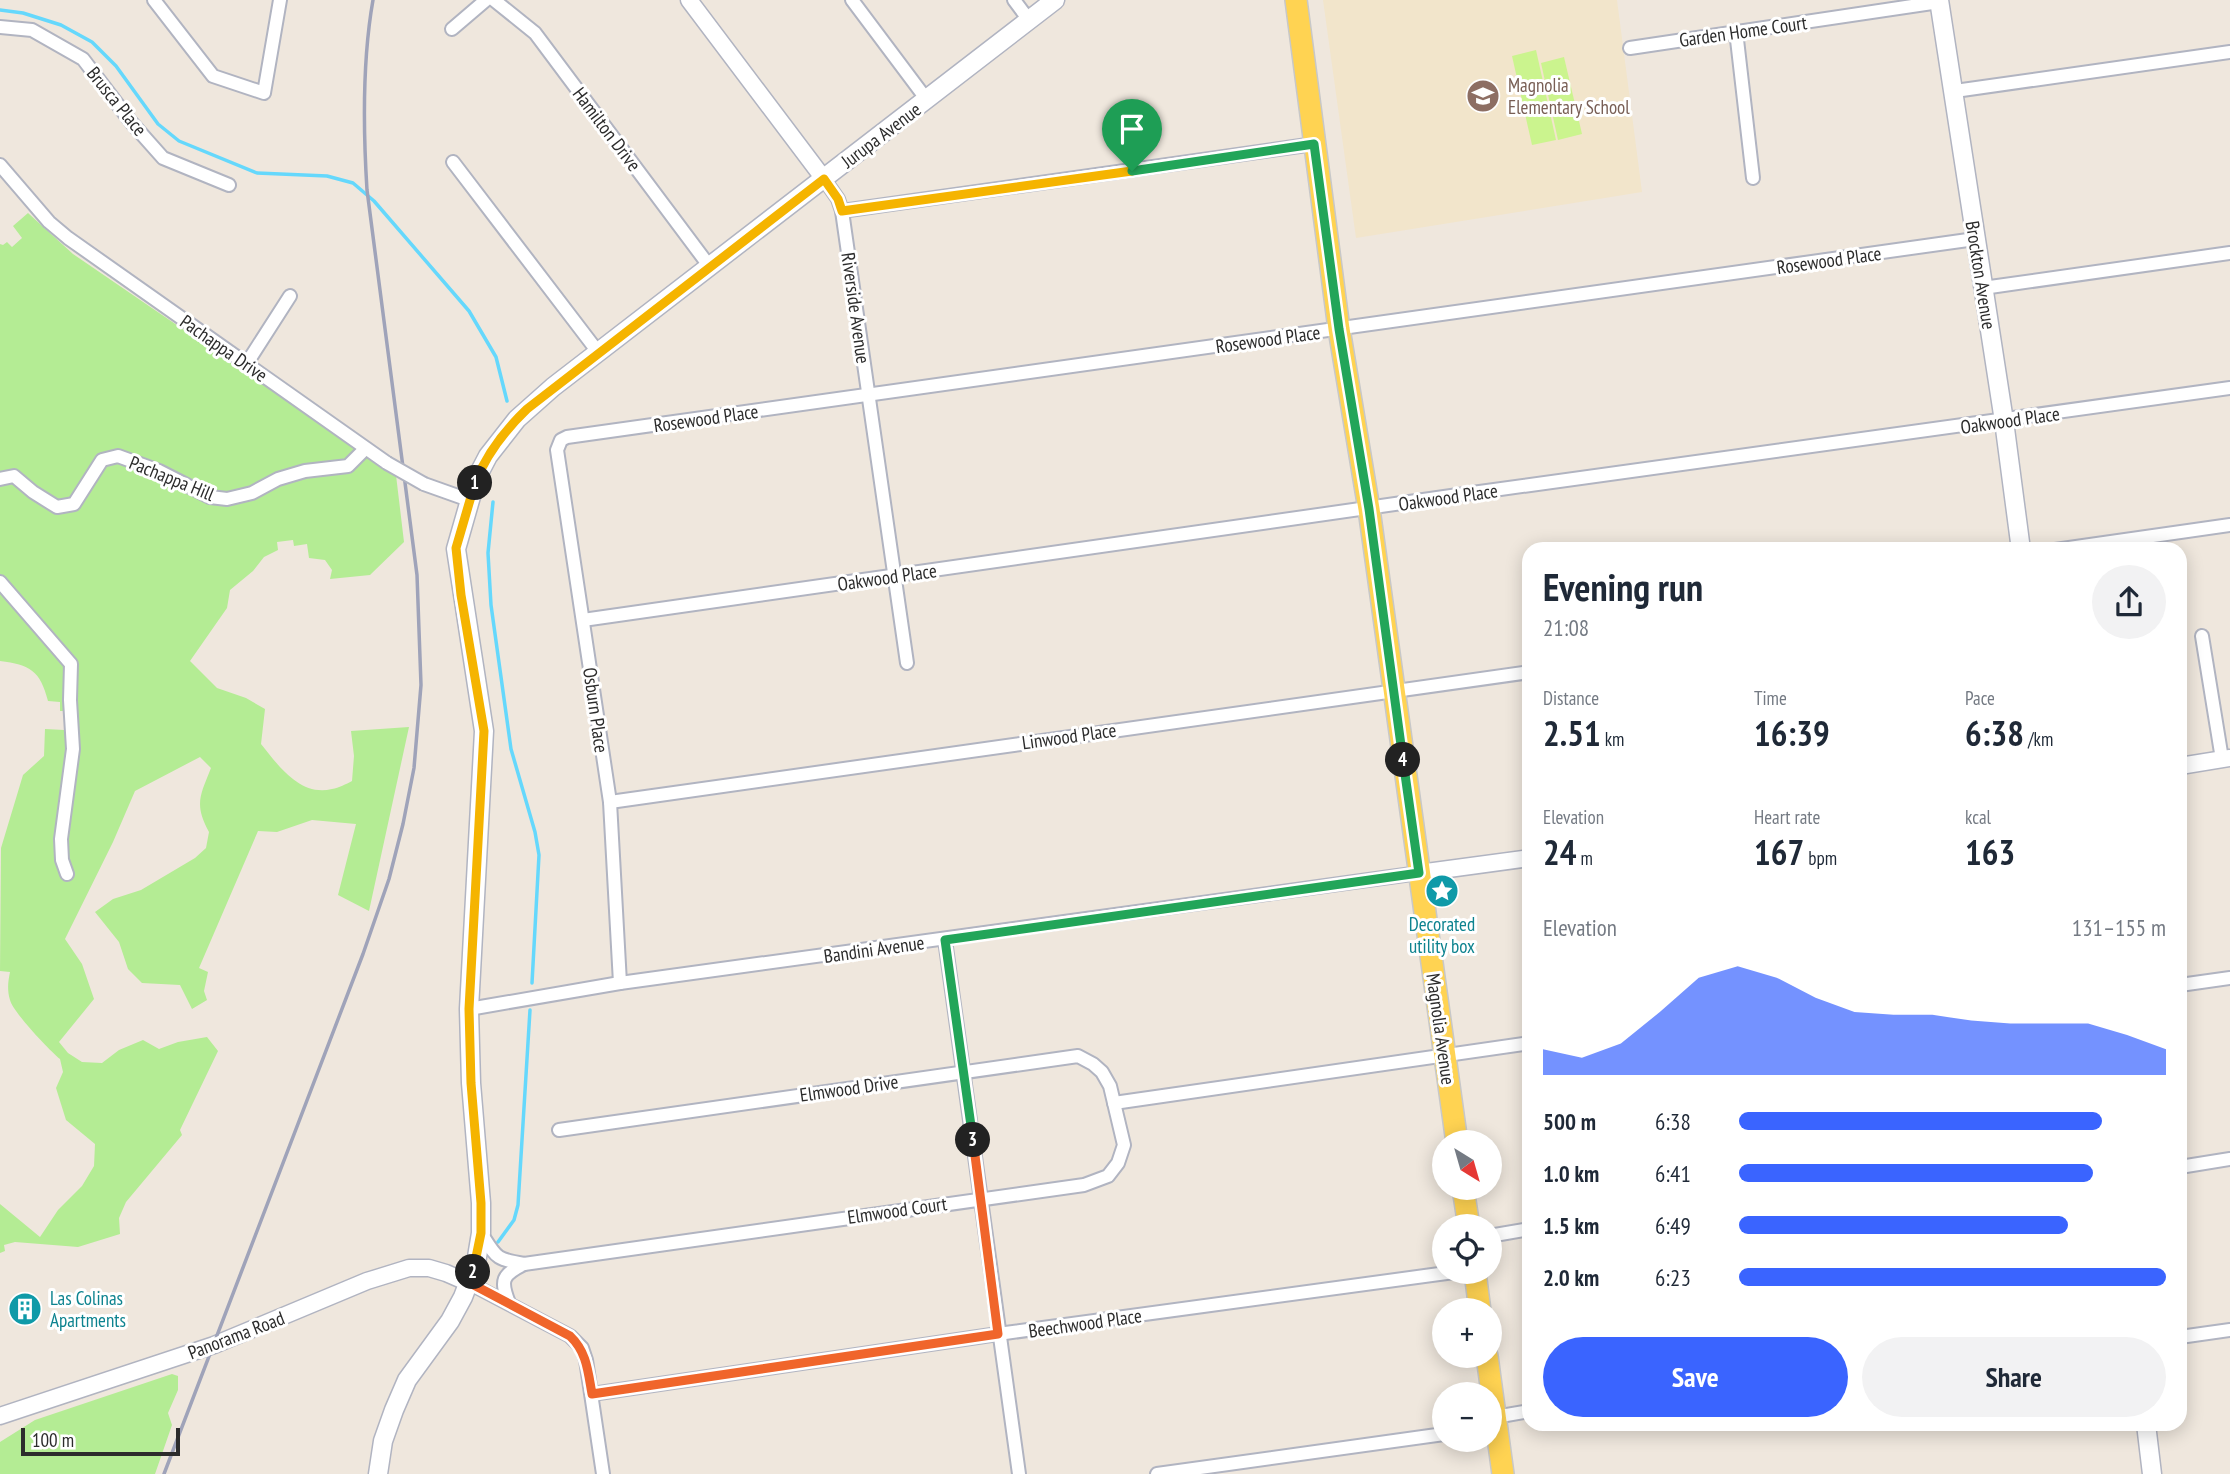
<!DOCTYPE html>
<html lang="en">
<head>
<meta charset="utf-8">
<style>
	:root { --surface:#fff; --page:#f2f2f3; --text:#1f2937; --muted:#747a83; --accent:#3a64ff }
	body { margin:0; font-family:"PT Sans Narrow",sans-serif; background:var(--page); color:var(--text); height:100vh; display:flex; flex-direction:column; font-size:26px; white-space:nowrap }
	* { box-sizing:border-box; margin:0 }
	p { font-size:23px; color:var(--muted) }
	.icon { flex:none; width:38px; height:38px; fill:none; stroke:currentColor; stroke-width:2; stroke-linecap:round; stroke-linejoin:round }
	.map { position:relative; flex:1; overflow:hidden }
	.drawer { position:absolute; left:1522px; top:542px; width:665px; height:889px; display:flex; flex-direction:column; background:var(--surface); border-radius:21px; box-shadow:0 4px 18px #0003 }
	.drawer>* { flex:none }
	.needle { width:46px; rotate:143deg }
	.fabs { position:absolute; left:1432px; top:1130px; display:grid; gap:14px }
	.fabs a { display:grid; place-items:center; width:70px; height:70px; border-radius:50%; background:var(--surface); box-shadow:0 4px 18px #0003; font-size:35px }
	.scale { position:absolute; left:21px; bottom:18px; width:159px; box-sizing:border-box; padding-left:7px; border:4px solid #2c2c2c; border-top:0; font-size:19px; line-height:24px; white-space:nowrap; color:#2c2c2c; -webkit-text-stroke:5px #fff; paint-order:stroke }
	.pin { position:absolute; display:grid; place-items:center; width:60px; height:60px; color:#fff; margin:-72px -30px; border-radius:50% 50% 50% 0; rotate:-45deg; box-shadow:0 0 7px #0007 }
	.pin .icon { rotate:45deg }
	.km { position:absolute; width:35px; height:35px; margin:-18px; border-radius:50%; background:#222; color:#fff; font-size:19px; line-height:35px; text-align:center }
	.round { display:grid; place-items:center; flex:none; width:74px; height:74px; border-radius:37px; background:var(--page) }
	.headline { display:flex; align-items:center; justify-content:space-between; height:119px; padding:0 21px }
	h1 { font-size:38px; font-weight:600; line-height:52px }
	.figures { display:grid; grid-template-columns:repeat(3,1fr); gap:10px; height:119px; padding:7px 21px }
	.figures div { display:grid; align-content:center }
	.figures b { font-size:35px; font-weight:600 }
	.figures small { font-size:19px; font-weight:400 }
	.figures p { font-size:19px }
	.chart { height:196px; padding:14px 21px }
	.chart p { display:flex; justify-content:space-between }
	.chart svg { width:100%; height:126px; margin-top:7px; fill:var(--accent); opacity:.7 }
	.action { display:flex; gap:14px; margin-top:auto; padding:14px 21px }
	.action a { flex:1; height:80px; border-radius:42px; background:var(--accent); color:#fff; font-size:28px; font-weight:600; line-height:80px; text-align:center }
	.action a+a { background:var(--page); color:var(--text) }
	ul { padding:0 21px; list-style:none; font-size:23px }
	li { display:grid; grid-template-columns:112px 84px 1fr; align-items:center; height:52px }
	li i { height:18px; border-radius:9px; background:var(--accent) }
	.map>svg:first-child { display:block }
	.education { fill:#f2e5cb }
	.green { fill:#b4ec94 }
	.pitch { fill:#cbf48e }
	.lines { fill:none; stroke-linecap:round; stroke-linejoin:round }
	.stream { stroke:#65d8fc; stroke-width:3.5 }
	.minor-casing { stroke:#b1b4c1; stroke-width:16 }
	.tertiary-casing { stroke:#b1b4c1; stroke-width:19 }
	.secondary-casing { stroke:#b1b4c1; stroke-width:21 }
	.primary-casing { stroke:#c8c8c8; stroke-width:24 }
	.minor { stroke:#fff; stroke-width:12 }
	.tertiary { stroke:#fff; stroke-width:16 }
	.secondary { stroke:#fff; stroke-width:18 }
	.primary { stroke:#ffd352; stroke-width:21 }
	.rail { stroke:#9fa3b9; stroke-width:3.5 }
	.minor-bridge-casing { stroke:#b1b4c1; stroke-width:16; stroke-linecap:butt }
	.minor-bridge { stroke:#fff; stroke-width:12 }
	.split-1-casing { stroke:#fff; stroke-width:14 }
	.split-2-casing { stroke:#fff; stroke-width:14 }
	.split-3-casing { stroke:#fff; stroke-width:14 }
	.split-4-casing { stroke:#fff; stroke-width:14 }
	.split-5-casing { stroke:#fff; stroke-width:14 }
	.split-1 { stroke:#f5b400; stroke-width:9 }
	.split-2 { stroke:#f5b400; stroke-width:9 }
	.split-3 { stroke:#f0652b; stroke-width:9 }
	.split-4 { stroke:#22a559; stroke-width:9 }
	.split-5 { stroke:#22a559; stroke-width:9 }
	.labels { text-anchor:middle; dominant-baseline:central; stroke-width:6; stroke-linejoin:round; paint-order:stroke }
	.street-label { font-size:19px; fill:#2c2c2c; stroke:#fff }
	.education-label { font-size:19px; fill:#785e54; stroke:#fff; text-anchor:start }
	.culture-label { font-size:19px; fill:#0d838f; stroke:#fff }
</style>
</head>
<body>
<div class="map">
<svg width="2230" height="1474" viewBox="0 0 2230 1474">
	<rect width="100%" height="100%" fill="#efe7dd"/>
	<!-- education -->
	<path class="education" d="M 1323,0 L 1617,0 L 1642,192 L 1356,238 Z"/>
	<!-- green -->
	<g class="green">
		<path d="M 28,213 L 73,254 L 396,475 L 404,542 L 370,575 L 330,579 L 332,570 L 325,560 L 309,558 L 307,544 L 294,546 L 293,540 L 277,542 L 278,550 L 264,557 L 253,571 L 230,590 L 227,608 L 190,661 L 217,688 L 246,698 L 265,709 L 261,744 C 278,765 300,797 332,789 C 339,788 346,784 352,781 L 354,756 L 351,731 L 409,727 L 369,911 L 338,895 L 356,824 L 312,820 L 277,832 L 258,831 L 199,968 L 208,972 L 204,991 L 207,1000 L 192,1009 L 180,985 L 142,983 L 128,969 L 119,942 L 95,912 L 113,899 L 141,890 L 195,858 L 206,848 L 209,832 C 194,804 200,796 211,768 L 200,757 L 135,791 L 113,842 L 65,939 L 82,964 L 94,999 L 59,1042 L 68,1053 L 82,1062 L 102,1063 L 119,1050 L 143,1040 L 159,1049 L 178,1042 L 207,1037 L 218,1051 L 180,1130 L 182,1135 L 126,1202 L 119,1218 L 120,1234 L 78,1247 L 15,1242 L 4,1245 L 5,1251 L 0,1253 L 0,1204 L 40,1237 L 58,1210 L 82,1186 L 94,1166 L 95,1144 L 66,1120 L 56,1088 L 63,1072 L 60,1059 C 49,1050 13,1012 10,1000 C 7,990 8,982 10,972 L 0,971 L 1,848 L 23,775 L 44,756 L 45,729 L 64,730 L 65,711 L 60,711 L 60,702 L 48,701 C 40,670 30,665 0,661 L 0,244 L 3,245 L 7,242 L 12,247 L 22,238 L 13,226 Z"/>
		<path d="M 172,1374 L 178,1376 L 178,1390 L 168,1413 L 172,1425 L 155,1474 L 0,1474 L 0,1442 L 35,1420 Z"/>
	</g>
	<!-- pitch -->
	<g class="pitch">
		<path d="M 1536,50 L 1556,140 L 1532,145 L 1512,56 Z"/>
		<path d="M 1564,57 L 1582,134 L 1558,140 L 1541,63 Z"/>
	</g>
	<g class="lines">
		<!-- stream -->
		<g class="stream">
			<path d="M 0,10 L 23,13 L 61,25 L 92,42 L 116,66 L 158,124 L 179,141 L 257,173 L 327,176 L 353,183 L 374,201 L 469,311 L 496,357 L 507,401"/>
			<path d="M 493,502 L 488,553 L 491,605 L 511,749 L 535,832 L 539,855 L 532,983"/>
			<path d="M 498,1242 L 514,1220 L 518,1205 L 530,1010"/>
		</g>
		<defs>
			<g id="minor">
				<path d="M 154,0 L 213,76 L 264,93 L 280,0"/>
				<path d="M 494,0 L 535,33 L 710,267"/>
				<path d="M 852,0 L 927,100"/>
				<path d="M 1014,0 L 1029,20"/>
				<path d="M 0,27 L 32,30 L 83,59 L 131,122 L 163,158 L 229,185"/>
				<path d="M 452,29 L 486,0"/>
				<path d="M 1736,31 L 1753,178"/>
				<path d="M 1630,48 L 1939,2"/>
				<path d="M 1955,91 L 2230,52"/>
				<path d="M 453,162 L 598,352"/>
				<path d="M 0,165 L 49,222 L 68,238 L 387,463"/>
				<path d="M 824,179 L 838,199 L 842,211 L 907,663"/>
				<path d="M 842,211 L 1314,144"/>
				<path d="M 1983,288 L 2230,253"/>
				<path d="M 247,363 L 290,296"/>
				<path d="M 0,479 L 14,476 L 33,492 L 57,507 L 74,504 L 102,460 L 118,456 L 159,471 L 210,497 L 227,499 L 252,493 L 278,479 L 305,471 L 348,466 L 365,449"/>
				<path d="M 424,484 L 469,500"/>
				<path d="M 2055,550 L 2230,525"/>
				<path d="M 0,582 L 71,664 L 70,700 L 73,749 L 61,839 L 62,860 L 67,874"/>
				<path d="M 583,620 L 1465,494 L 2230,388"/>
				<path d="M 2202,636 L 2222,759"/>
				<path d="M 610,802 L 1530,672"/>
				<path d="M 945,940 L 1019,1474"/>
				<path d="M 620,983 L 610,802 L 557,450 L 561,440 L 567,437 L 1975,239"/>
				<path d="M 2180,985 L 2230,978"/>
				<path d="M 469,1009 L 620,983 L 1419,873"/>
				<path d="M 1114,1103 L 1530,1043"/>
				<path d="M 2180,1167 L 2230,1159"/>
				<path d="M 481,1233 C 497,1258 495,1259 524,1264 L 1084,1185 L 1108,1176 L 1118,1163 L 1124,1145 L 1110,1086 L 1102,1072 L 1093,1064 L 1078,1056 L 559,1130"/>
				<path d="M 1489,1236 L 1530,1229"/>
				<path d="M 469,1283 L 570,1336 L 582,1348 L 586,1360 L 603,1474"/>
				<path d="M 509,1303 C 500,1280 502,1275 524,1264"/>
				<path d="M 2180,1337 L 2230,1330"/>
				<path d="M 592,1394 L 998,1334 L 1454,1272"/>
				<path d="M 1495,1417 L 1530,1411"/>
				<path d="M 1157,1474 L 1444,1434"/>
			</g>
			<g id="tertiary">
				<path d="M 689,0 L 824,179"/>
				<path d="M 2180,766 L 2230,758"/>
				<path d="M 1419,873 L 1530,858"/>
				<path d="M 0,1416 L 214,1345 L 367,1281 L 409,1268 L 429,1268 L 446,1273 L 469,1283"/>
			</g>
			<g id="secondary">
				<path d="M 1939,0 L 2004,421 L 2021,550"/>
				<path d="M 2146,1424 L 2152,1474"/>
				<path d="M 378,1474 L 383,1441 L 394,1410 L 407,1380 L 450,1321 L 463,1297 L 476,1263 L 481,1233 L 481,1203 L 471,1083 L 469,1009 L 484,731 L 456,549 L 476,479 L 488,456 L 517,419 L 553,387 L 1055,0"/>
			</g>
			<g id="primary">
				<path d="M 1296,0 L 1339,329 L 1369,509 L 1457,1143"/>
				<path d="M 1463,1188 L 1469,1227"/>
				<path d="M 1475,1272 L 1480,1311"/>
				<path d="M 1487,1356 L 1503,1474"/>
			</g>
		</defs>
		<!-- minor casing -->
		<use href="#minor" class="minor-casing"/>
		<!-- tertiary casing -->
		<use href="#tertiary" class="tertiary-casing"/>
		<!-- secondary casing -->
		<use href="#secondary" class="secondary-casing"/>
		<!-- primary casing -->
		<use href="#primary" class="primary-casing"/>
		<!-- minor -->
		<use href="#minor" class="minor"/>
		<!-- tertiary -->
		<use href="#tertiary" class="tertiary"/>
		<!-- secondary -->
		<use href="#secondary" class="secondary"/>
		<!-- primary -->
		<use href="#primary" class="primary"/>
		<!-- rail -->
		<path class="rail" d="M 164,1474 L 363,954 L 389,879 L 403,824 L 414,768 L 421,685 L 417,575 L 367,190 C 363,127 362,62 373,0"/>
		<defs>
			<path id="minor-bridge" d="M 387,463 L 424,484"/>
		</defs>
		<!-- minor-bridge casing -->
		<use href="#minor-bridge" class="minor-bridge-casing"/>
		<!-- minor-bridge -->
		<use href="#minor-bridge" class="minor-bridge"/>
	</g>
	<g class="lines">
		<defs>
			<path id="split-1" d="M 475,483 C 486,455 505,430 527,409 L 824,179 L 838,199 L 842,211 L 1132,171"/>
			<path id="split-2" d="M 473,1272 L 481,1233 L 481,1203 L 471,1083 L 469,1009 L 484,731 L 461,595 L 456,548 L 475,483"/>
			<path id="split-3" d="M 473,1272 L 470,1283 L 570,1336 C 587,1352 588,1372 592,1394 L 998,1334 L 973,1140"/>
			<path id="split-4" d="M 973,1140 L 945,940 L 1419,873 L 1403,760"/>
			<path id="split-5" d="M 1132,171 L 1314,144 L 1339,329 L 1369,509 L 1403,760"/>
		</defs>
		<!-- split-1 casing -->
		<use href="#split-1" class="split-1-casing"/>
		<!-- split-2 casing -->
		<use href="#split-2" class="split-2-casing"/>
		<!-- split-3 casing -->
		<use href="#split-3" class="split-3-casing"/>
		<!-- split-4 casing -->
		<use href="#split-4" class="split-4-casing"/>
		<!-- split-5 casing -->
		<use href="#split-5" class="split-5-casing"/>
		<!-- split-1 -->
		<use href="#split-1" class="split-1"/>
		<!-- split-2 -->
		<use href="#split-2" class="split-2"/>
		<!-- split-3 -->
		<use href="#split-3" class="split-3"/>
		<!-- split-4 -->
		<use href="#split-4" class="split-4"/>
		<!-- split-5 -->
		<use href="#split-5" class="split-5"/>
	</g>
	<!-- icons -->
	<defs>
		<symbol id="school-disc" viewBox="-11 -11 22 22"><circle r="9.5" fill="#8d6e63" stroke="#fff"/><path d="M0-5L7-2L0 1L-7-2ZM-4 1L0 2.5L4 1V4Q0 6-4 4Z" fill="#fff"/></symbol>
		<symbol id="sight-disc" viewBox="-11 -11 22 22"><circle r="9.5" fill="#0f9aa8" stroke="#fff"/><path d="M0-6L1.8-2.2L6-1.7L2.9 1.2L3.7 5.4L0 3.3L-3.7 5.4L-2.9 1.2L-6-1.7L-1.8-2.2Z" fill="#fff"/></symbol>
		<symbol id="building-disc" viewBox="-11 -11 22 22"><circle r="9.5" fill="#0f9aa8" stroke="#fff"/><path d="M-4-6H4V6H1V3H-1V6H-4ZM-2.5-4.3h1.7v1.8h-1.7ZM.8-4.3h1.7v1.8H.8ZM-2.5-1h1.7V.8h-1.7ZM.8-1h1.7V.8H.8Z" fill="#fff"/></symbol>
	</defs>
	<g fill-rule="evenodd">
		<use href="#school-disc" x="1464" y="77" width="38" height="38"/>
		<use href="#sight-disc" x="1423" y="872" width="38" height="38"/>
		<use href="#building-disc" x="6" y="1290" width="38" height="38"/>
	</g>
	<g class="labels">
		<!-- street labels -->
		<g class="street-label">
			<text transform="translate(1743 31) rotate(-8)">Garden Home Court</text>
			<text transform="translate(117 101) rotate(51)">Brusca Place</text>
			<text transform="translate(607 129) rotate(53)">Hamilton Drive</text>
			<text transform="translate(881 135) rotate(-37)">Jurupa Avenue</text>
			<text transform="translate(1829 260) rotate(-8)">Rosewood Place</text>
			<text transform="translate(1981 275) rotate(81)">Brockton Avenue</text>
			<text transform="translate(856 308) rotate(82)">Riverside Avenue</text>
			<text transform="translate(1268 339) rotate(-8)">Rosewood Place</text>
			<text transform="translate(224 348) rotate(35)">Pachappa Drive</text>
			<text transform="translate(706 418) rotate(-8)">Rosewood Place</text>
			<text transform="translate(2010 420) rotate(-8)">Oakwood Place</text>
			<text transform="translate(172 478) rotate(22)">Pachappa Hill</text>
			<text transform="translate(1448 497) rotate(-8)">Oakwood Place</text>
			<text transform="translate(887 577) rotate(-8)">Oakwood Place</text>
			<text transform="translate(596 710) rotate(82)">Osburn Place</text>
			<text transform="translate(1069 736) rotate(-8)">Linwood Place</text>
			<text transform="translate(874 949) rotate(-8)">Bandini Avenue</text>
			<text transform="translate(1441 1029) rotate(82)">Magnolia Avenue</text>
			<text transform="translate(849 1088) rotate(-8)">Elmwood Drive</text>
			<text transform="translate(897 1210) rotate(-8)">Elmwood Court</text>
			<text transform="translate(1085 1323) rotate(-8)">Beechwood Place</text>
			<text transform="translate(236 1335) rotate(-21)">Panorama Road</text>
		</g>
		<!-- education labels -->
		<g class="education-label">
			<text x="1508" y="85">Magnolia<tspan x="1508" dy="22">Elementary School</tspan></text>
		</g>
		<!-- culture labels -->
		<g class="culture-label">
			<text x="1442" y="924">Decorated<tspan x="1442" dy="22">utility box</tspan></text>
			<text x="50" y="1298" text-anchor="start">Las Colinas<tspan x="50" dy="22">Apartments</tspan></text>
		</g>
	</g>
</svg>
<div class="fabs">
<a><svg class="needle" viewBox="-14 -14 28 28"><path d="M0-13l5 13h-10z" fill="#e53935"/><path d="M0 13l5-13h-10z" fill="#747a83"/></svg></a>
<a><svg class="icon" aria-label="locate" viewBox="0 0 24 24"><circle cx="12" cy="12" r="6"/><path d="M12 2v4M12 18v4M2 12h4M18 12h4"/></svg></a>
<a>+</a>
<a>−</a>
</div>
<div class="scale">100 m</div>
<div class="pin" style="left:1132px;top:171px;background:#1e9e55"><svg class="icon" aria-label="arrive" viewBox="0 0 24 24"><path d="M6 21V4h12l-3 4 3 4H6"/></svg></div>
<b class="km" style="left:475px;top:483px">1</b>
<b class="km" style="left:473px;top:1272px">2</b>
<b class="km" style="left:973px;top:1140px">3</b>
<b class="km" style="left:1403px;top:760px">4</b>
<section class="drawer">
<div class="headline"><div><h1>Evening run</h1><p>21:08</p></div><a class="round"><svg class="icon" aria-label="share" viewBox="0 0 24 24"><path d="M12 15V3M7 8l5-5 5 5M5 13v7h14v-7"/></svg></a></div>
<div class="figures">
<div><p>Distance</p><b>2.51<small> km</small></b></div>
<div><p>Time</p><b>16:39</b></div>
<div><p>Pace</p><b>6:38<small> /km</small></b></div>
</div>
<div class="figures">
<div><p>Elevation</p><b>24<small> m</small></b></div>
<div><p>Heart rate</p><b>167<small> bpm</small></b></div>
<div><p>kcal</p><b>163</b></div>
</div>
<div class="chart"><p><span>Elevation</span>131–155 m</p>
<svg viewBox="0 0 160 44" preserveAspectRatio="none"><path d="M0 44V35L10 38L20 33L30 22L40 10L50 6L60 10L70 17L80 22L90 23L100 23L110 25L120 26L130 26L140 26L150 30L160 35V44z"/></svg>
</div>
<ul>
<li><b>500 m</b>6:38<i style="width:85%"></i></li>
<li><b>1.0 km</b>6:41<i style="width:83%"></i></li>
<li><b>1.5 km</b>6:49<i style="width:77%"></i></li>
<li><b>2.0 km</b>6:23<i style="width:100%"></i></li>
</ul>
<div class="action"><a>Save</a><a>Share</a></div>
</section>
</div>
</body>
</html>
